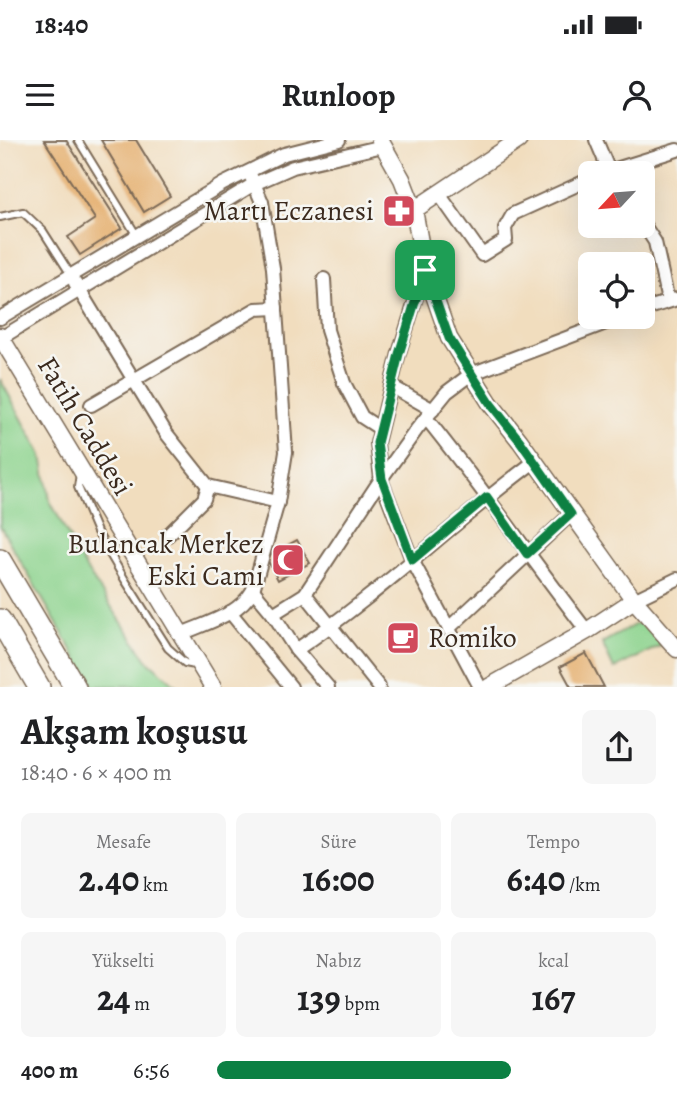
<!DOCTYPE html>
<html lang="tr">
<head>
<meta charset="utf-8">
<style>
	:root { --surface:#fff; --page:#f6f6f6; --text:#202124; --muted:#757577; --accent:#0b8043 }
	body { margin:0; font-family:Alegreya,serif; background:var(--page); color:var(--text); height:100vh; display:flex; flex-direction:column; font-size:26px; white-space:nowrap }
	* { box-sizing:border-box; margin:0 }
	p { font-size:23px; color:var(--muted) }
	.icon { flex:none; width:38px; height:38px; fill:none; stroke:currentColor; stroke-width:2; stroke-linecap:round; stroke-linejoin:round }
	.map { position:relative; height:547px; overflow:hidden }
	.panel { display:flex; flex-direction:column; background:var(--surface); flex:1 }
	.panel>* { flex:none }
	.needle { width:46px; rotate:244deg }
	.tools { position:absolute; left:578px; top:21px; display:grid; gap:14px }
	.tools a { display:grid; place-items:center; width:77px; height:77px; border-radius:10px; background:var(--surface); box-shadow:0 7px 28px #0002; font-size:35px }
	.pin { position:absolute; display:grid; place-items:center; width:60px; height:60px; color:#fff; margin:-30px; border-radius:14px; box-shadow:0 4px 10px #0006 }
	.round { display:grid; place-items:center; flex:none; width:74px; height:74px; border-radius:10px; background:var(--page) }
	.head { display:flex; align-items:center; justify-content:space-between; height:119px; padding:0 21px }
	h1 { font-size:38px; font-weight:700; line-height:52px }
	.figures { display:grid; grid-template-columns:repeat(3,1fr); gap:10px; height:119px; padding:7px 21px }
	.figures div { display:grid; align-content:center; border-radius:10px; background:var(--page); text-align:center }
	.figures b { font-size:35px; font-weight:700 }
	.figures small { font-size:19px; font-weight:400 }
	.figures p { font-size:19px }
	ul { padding:0 21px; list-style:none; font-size:23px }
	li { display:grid; grid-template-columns:112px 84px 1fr; align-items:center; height:52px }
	li i { height:18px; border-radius:9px; background:var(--accent) }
	.status { display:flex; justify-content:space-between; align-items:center; height:49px; padding:0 35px; background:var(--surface); direction:ltr }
	.status svg { height:19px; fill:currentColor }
	header { display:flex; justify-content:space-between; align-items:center; height:91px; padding:0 21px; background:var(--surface); font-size:32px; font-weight:700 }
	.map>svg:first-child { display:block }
	.green { fill:#8cd38d; stroke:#647e56; stroke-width:2 }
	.building { fill:#e6b376 }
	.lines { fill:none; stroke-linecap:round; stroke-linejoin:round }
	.lane-casing { stroke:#7b6956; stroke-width:10 }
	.street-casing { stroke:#7b6956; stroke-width:16 }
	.secondary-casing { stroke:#7b6956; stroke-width:19 }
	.highway-casing { stroke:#7b6956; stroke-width:24 }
	.lane { stroke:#fff; stroke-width:6 }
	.street { stroke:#fff; stroke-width:12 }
	.secondary { stroke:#fff; stroke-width:16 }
	.highway { stroke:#fff; stroke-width:21 }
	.route-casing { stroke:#fff; stroke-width:14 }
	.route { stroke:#0b8043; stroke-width:9 }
	.labels { text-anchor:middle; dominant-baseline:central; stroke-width:5; stroke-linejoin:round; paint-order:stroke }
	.poi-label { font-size:28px; fill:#3b2a1e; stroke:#f6f6f2; text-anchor:end }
	.street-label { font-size:28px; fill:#3b2a1e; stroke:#f6f6f2 }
</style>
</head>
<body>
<div class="status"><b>18:40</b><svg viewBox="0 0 49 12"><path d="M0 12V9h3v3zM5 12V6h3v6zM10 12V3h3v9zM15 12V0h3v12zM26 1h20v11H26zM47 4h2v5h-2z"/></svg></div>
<header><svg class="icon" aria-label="menu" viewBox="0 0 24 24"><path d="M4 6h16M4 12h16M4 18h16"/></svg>Runloop<svg class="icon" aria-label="person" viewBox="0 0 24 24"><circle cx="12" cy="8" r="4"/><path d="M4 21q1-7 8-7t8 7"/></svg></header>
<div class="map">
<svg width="677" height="547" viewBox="0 0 677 547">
	<rect width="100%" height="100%" fill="#f6f6f2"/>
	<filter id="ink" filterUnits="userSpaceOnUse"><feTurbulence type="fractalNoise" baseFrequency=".0143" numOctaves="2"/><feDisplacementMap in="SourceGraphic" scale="14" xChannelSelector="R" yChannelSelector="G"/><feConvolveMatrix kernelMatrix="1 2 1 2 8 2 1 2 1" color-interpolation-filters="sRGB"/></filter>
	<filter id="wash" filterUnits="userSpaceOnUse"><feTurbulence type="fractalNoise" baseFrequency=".00686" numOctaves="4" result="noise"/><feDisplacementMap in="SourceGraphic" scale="28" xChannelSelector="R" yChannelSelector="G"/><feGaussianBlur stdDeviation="1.57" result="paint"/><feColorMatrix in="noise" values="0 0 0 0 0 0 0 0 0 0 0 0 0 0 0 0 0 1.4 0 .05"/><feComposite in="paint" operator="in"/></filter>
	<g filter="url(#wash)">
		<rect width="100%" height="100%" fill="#f1ddbe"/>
		<!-- green -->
		<g class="green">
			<path d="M 0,239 L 42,315 L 50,361 L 86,429 L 147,520 L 177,546 L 93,546 L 0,386 Z"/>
			<path d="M 647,478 L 662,505 L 614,529 L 602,503 Z"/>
		</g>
		<g id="blocks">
			<!-- building -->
			<g class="building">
				<path d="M 44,0 L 66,0 L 122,88 L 80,115 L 68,97 L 95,79 Z"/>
				<path d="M 101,0 L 136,0 L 170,56 L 144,72 Z"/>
				<path d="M 297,400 L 310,423 L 278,440 L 266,417 Z"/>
				<path d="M 586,513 L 604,547 L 571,547 L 560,527 Z"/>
			</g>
		</g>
	</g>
	<g filter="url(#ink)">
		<use href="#blocks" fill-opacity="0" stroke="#7b6956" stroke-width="2"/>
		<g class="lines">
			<defs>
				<g id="lane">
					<path d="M 78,0 L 137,96"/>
					<path d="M 0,77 L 23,72 L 43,91 L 71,135"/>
					<path d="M 80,334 L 78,347 L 97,392 L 125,440 L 168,508 L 185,523 L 195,525"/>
				</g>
				<g id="street">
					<path d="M 596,0 L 610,33"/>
					<path d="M 603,33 L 677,10"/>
					<path d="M 439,54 L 482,115 L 506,100 L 505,88 L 513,74 L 590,39"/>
					<path d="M 642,82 L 655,102 L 668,161"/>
					<path d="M 425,129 L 399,213 L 377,303 L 381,339 L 412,420 L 480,547"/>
					<path d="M 324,139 L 327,190 L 344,243 L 362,277 L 379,288"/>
					<path d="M 75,143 L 166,293 L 208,346 L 278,362"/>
					<path d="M 642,170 L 677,159"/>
					<path d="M 0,178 L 223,44 L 284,14 L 339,0"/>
					<path d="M 1,198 L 254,44 L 293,27 L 383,6"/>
					<path d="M 391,246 L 433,270"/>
					<path d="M 91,265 L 256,169 L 276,168"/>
					<path d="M 426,278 C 482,347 532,420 587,491"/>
					<path d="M 168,395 L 204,359 L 208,346"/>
					<path d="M 253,450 L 273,474 L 296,510 L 328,547"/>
					<path d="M 305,454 L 379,547"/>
					<path d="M 634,460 L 677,439"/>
					<path d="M 230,472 L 291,547"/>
					<path d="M 273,474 L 305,454 L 381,339 L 417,289 L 447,252 L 471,234 L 622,177"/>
					<path d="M 449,488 L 571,374"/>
					<path d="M 181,494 C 206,483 239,475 253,450 L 278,362 L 286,312 L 273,128 L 262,62 L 249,32"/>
					<path d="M 296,510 C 380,454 453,382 534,322"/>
				</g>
				<g id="secondary">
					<path d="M 380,0 L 402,39 L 414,70 L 425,129 L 449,198 L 490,263 L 520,301 L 634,460 L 677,509"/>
					<path d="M 414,70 L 519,0"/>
					<path d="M 0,196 L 213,547"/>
					<path d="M 489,547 L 587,491 L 634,460"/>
				</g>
				<g id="highway">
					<path d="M 0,420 L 75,547"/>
					<path d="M 0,480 L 39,547"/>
				</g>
			</defs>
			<!-- lane casing -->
			<use href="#lane" class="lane-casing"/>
			<!-- street casing -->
			<use href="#street" class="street-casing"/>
			<!-- secondary casing -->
			<use href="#secondary" class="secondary-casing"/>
			<!-- highway casing -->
			<use href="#highway" class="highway-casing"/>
			<!-- lane -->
			<use href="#lane" class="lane"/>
			<!-- street -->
			<use href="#street" class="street"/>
			<!-- secondary -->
			<use href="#secondary" class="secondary"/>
			<!-- highway -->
			<use href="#highway" class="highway"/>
		</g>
	</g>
	<g class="lines" filter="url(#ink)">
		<defs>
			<path id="route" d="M 425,130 L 449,198 L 490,263 L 520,301 L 571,374 L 527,414 L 487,357 L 412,420 L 382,339 L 377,303 L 399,214 Z"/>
		</defs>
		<!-- route casing -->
		<use href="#route" class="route-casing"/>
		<!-- route -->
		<use href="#route" class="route"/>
	</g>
	<!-- icons -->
	<defs>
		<symbol id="pharmacy-square" viewBox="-11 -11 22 22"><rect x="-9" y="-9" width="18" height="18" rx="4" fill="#d1495b" stroke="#f6f6f2"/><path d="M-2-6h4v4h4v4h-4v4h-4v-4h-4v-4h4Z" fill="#fff"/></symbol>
		<symbol id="mosque-square" viewBox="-11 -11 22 22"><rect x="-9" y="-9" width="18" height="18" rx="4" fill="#d1495b" stroke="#f6f6f2"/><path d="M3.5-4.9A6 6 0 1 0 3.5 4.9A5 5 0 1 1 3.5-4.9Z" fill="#fff"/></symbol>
		<symbol id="cafe-square" viewBox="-11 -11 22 22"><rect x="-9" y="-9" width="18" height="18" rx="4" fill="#d1495b" stroke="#f6f6f2"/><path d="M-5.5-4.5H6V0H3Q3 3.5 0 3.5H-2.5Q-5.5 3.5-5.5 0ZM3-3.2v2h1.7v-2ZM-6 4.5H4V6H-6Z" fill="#fff"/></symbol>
	</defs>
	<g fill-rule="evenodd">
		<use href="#pharmacy-square" x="380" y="52" width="38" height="38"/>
		<use href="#mosque-square" x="269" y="401" width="38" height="38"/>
		<use href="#cafe-square" x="384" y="479" width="38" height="38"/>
	</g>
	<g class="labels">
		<!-- poi labels -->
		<g class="poi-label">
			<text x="374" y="71">Martı Eczanesi</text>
			<text x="264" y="404">Bulancak Merkez<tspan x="264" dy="32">Eski Cami</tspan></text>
			<text x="428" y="498" text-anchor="start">Romiko</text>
		</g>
		<!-- street labels -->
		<g class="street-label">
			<text transform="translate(85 286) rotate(59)">Fatih Caddesi</text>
		</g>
	</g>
</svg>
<div class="tools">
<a><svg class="needle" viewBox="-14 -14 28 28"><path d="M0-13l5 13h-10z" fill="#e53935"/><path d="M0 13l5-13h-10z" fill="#757577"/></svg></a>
<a><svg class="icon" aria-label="locate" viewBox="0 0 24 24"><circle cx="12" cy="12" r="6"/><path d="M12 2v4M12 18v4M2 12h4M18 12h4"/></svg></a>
</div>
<div class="pin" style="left:425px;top:130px;background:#1e9e55"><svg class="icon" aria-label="arrive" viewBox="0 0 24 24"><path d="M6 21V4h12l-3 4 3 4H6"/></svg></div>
</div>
<section class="panel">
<div class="head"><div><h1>Akşam koşusu</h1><p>18:40 · 6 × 400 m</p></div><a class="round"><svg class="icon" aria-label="share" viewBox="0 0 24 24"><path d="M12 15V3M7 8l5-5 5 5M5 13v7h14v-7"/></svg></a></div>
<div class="figures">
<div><p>Mesafe</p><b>2.40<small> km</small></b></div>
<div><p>Süre</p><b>16:00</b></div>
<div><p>Tempo</p><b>6:40<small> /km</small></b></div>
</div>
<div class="figures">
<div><p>Yükselti</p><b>24<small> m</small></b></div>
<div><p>Nabız</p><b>139<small> bpm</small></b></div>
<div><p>kcal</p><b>167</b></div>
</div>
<ul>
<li><b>400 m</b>6:56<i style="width:67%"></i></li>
</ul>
</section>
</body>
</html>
